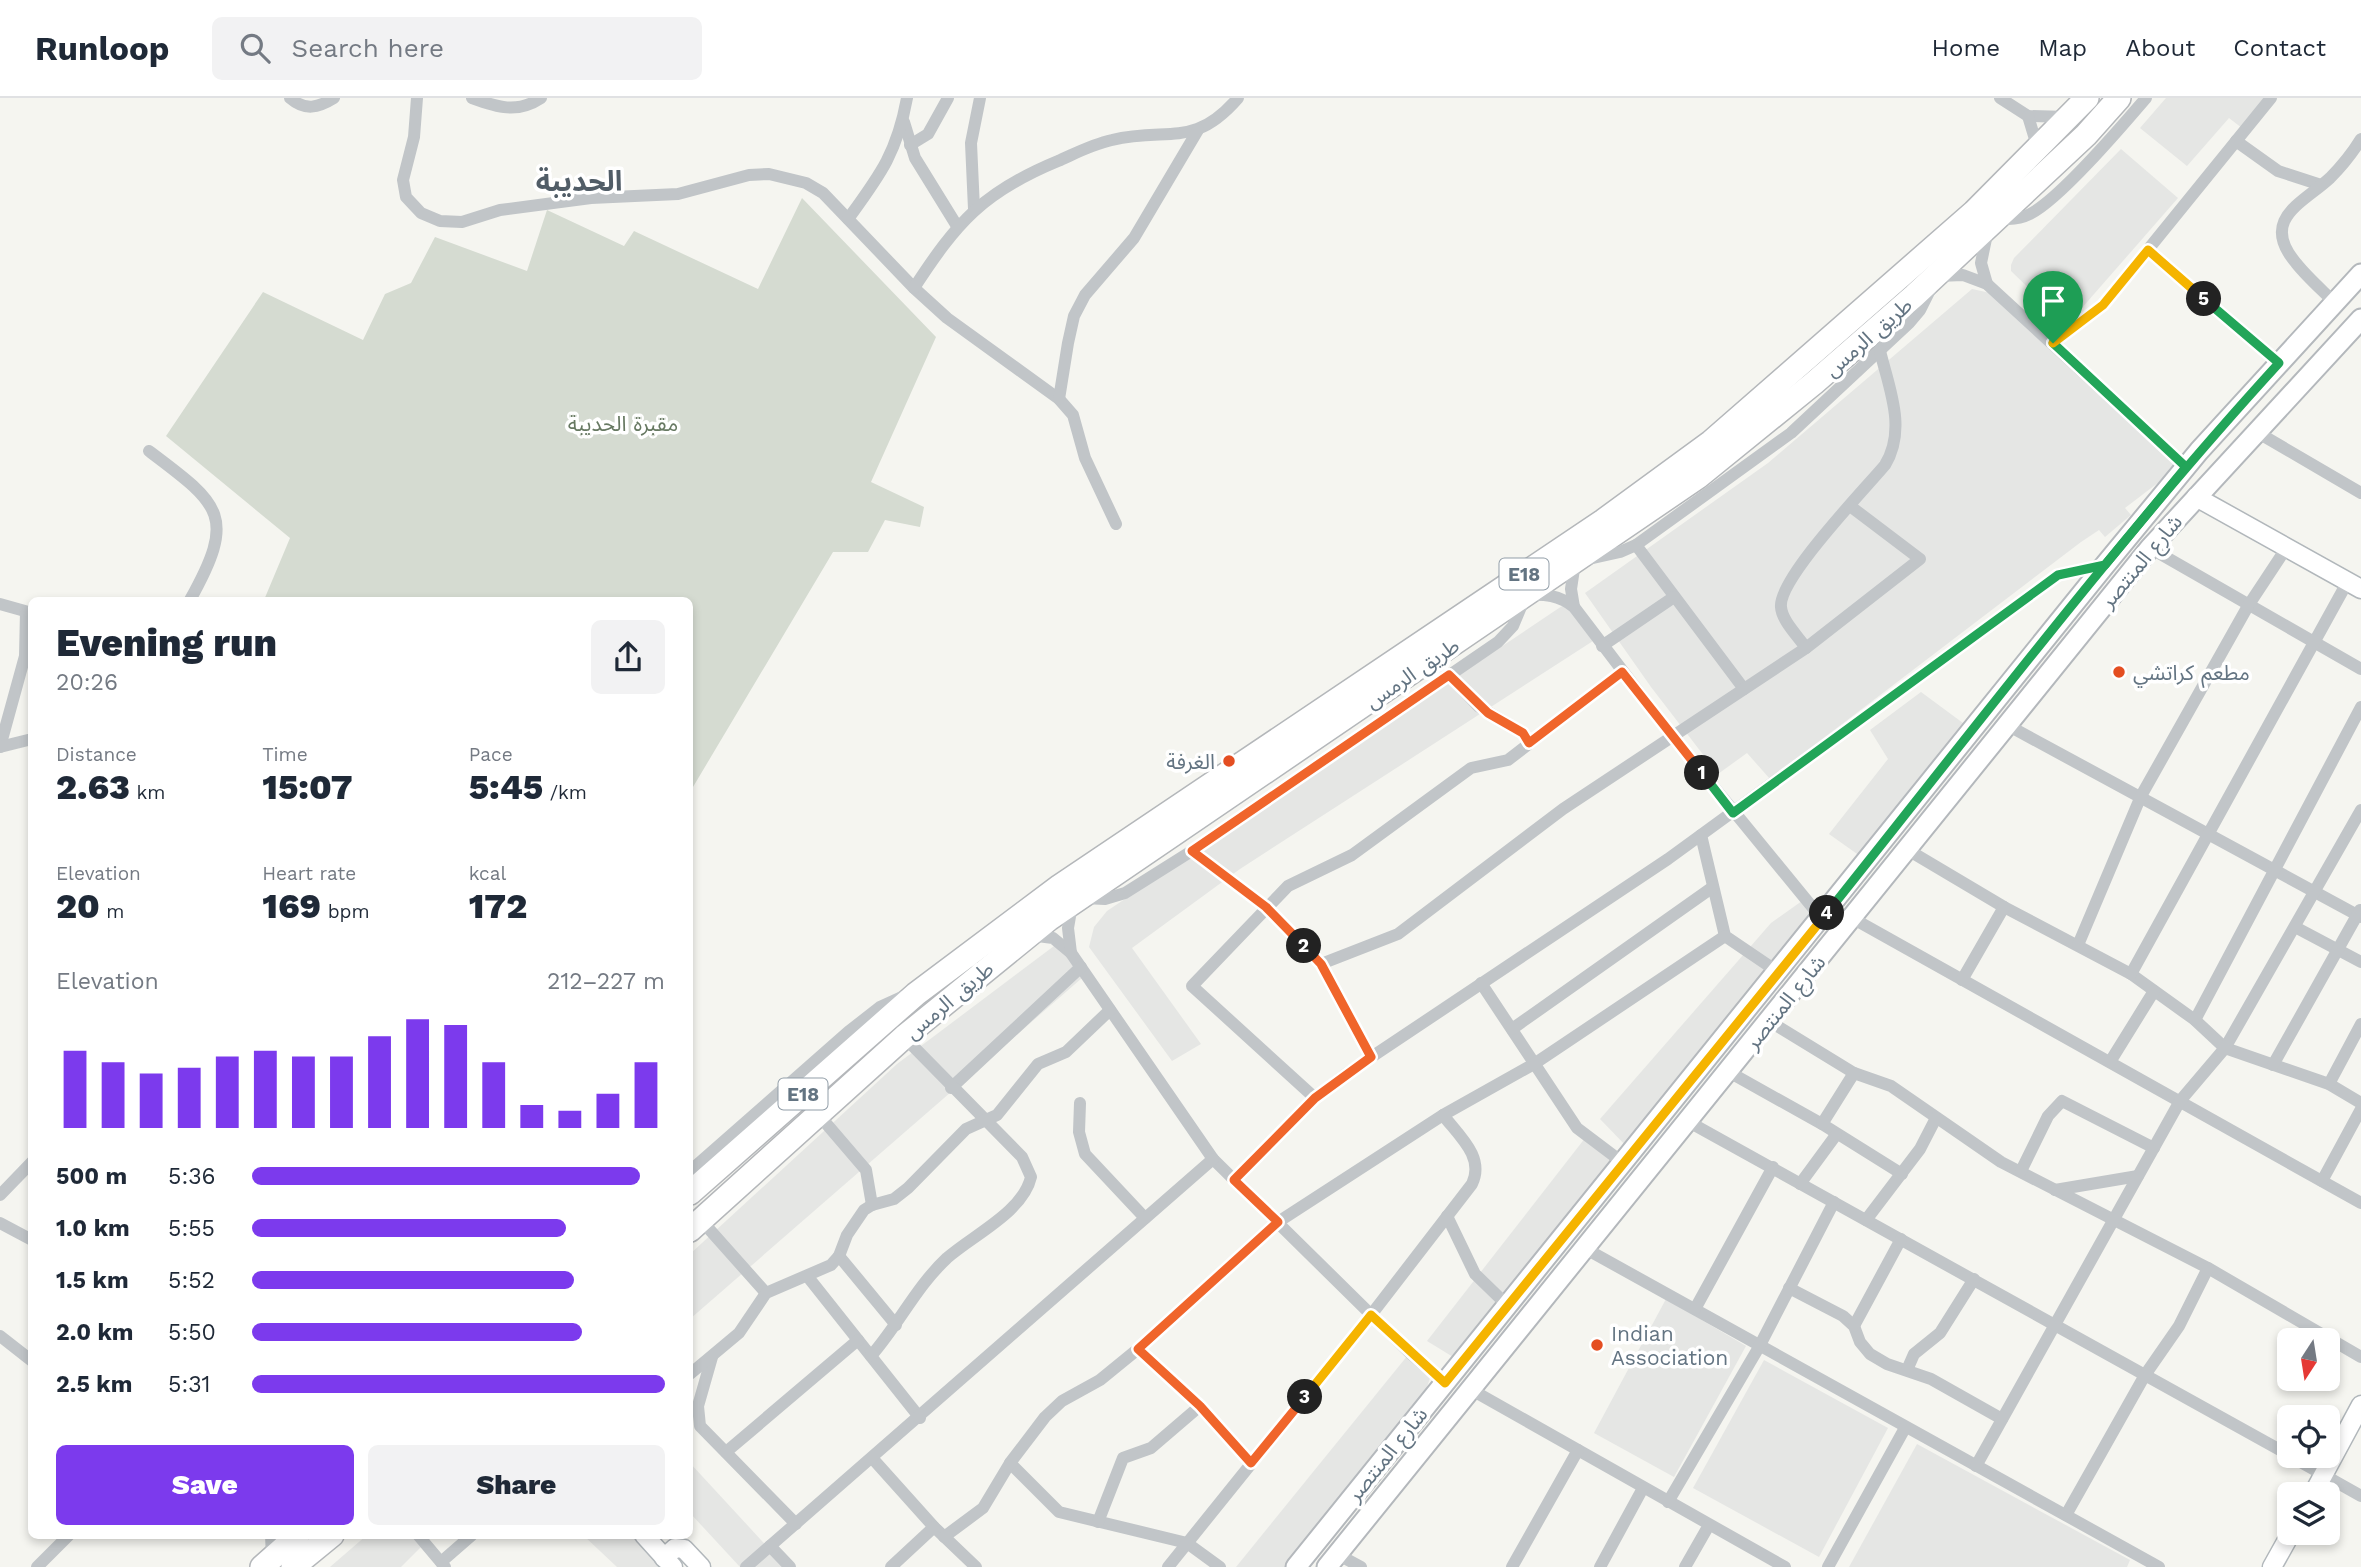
<!DOCTYPE html>
<html lang="en">
<head>
<meta charset="utf-8">
<style>
	:root { --surface:#fff; --page:#f2f2f3; --text:#1f2937; --muted:#747a83; --line:#e0e1e3; --accent:#7c3aed }
	body { margin:0; font-family:"Work Sans","Noto Sans Arabic",sans-serif; background:var(--page); color:var(--text); height:100vh; display:flex; flex-direction:column; font-size:26px; white-space:nowrap }
	* { box-sizing:border-box; margin:0 }
	p { font-size:23px; color:var(--muted) }
	.icon { flex:none; width:38px; height:38px; fill:none; stroke:currentColor; stroke-width:2; stroke-linecap:round; stroke-linejoin:round }
	.map { position:relative; flex:1; overflow:hidden }
	.side { position:absolute; left:28px; top:499px; width:665px; height:942px; display:flex; flex-direction:column; background:var(--surface); border-radius:10px; box-shadow:0 4px 10px #0003 }
	.side>* { flex:none }
	.needle { width:46px; rotate:192deg }
	.controls { position:absolute; left:2277px; top:1230px; display:grid; gap:14px }
	.controls a { display:grid; place-items:center; width:63px; height:63px; border-radius:10px; background:var(--surface); box-shadow:0 4px 10px #0003; font-size:35px }
	.pin { position:absolute; display:grid; place-items:center; width:60px; height:60px; color:#fff; margin:-72px -30px; border-radius:50% 50% 50% 0; rotate:-45deg; box-shadow:0 0 7px #0007 }
	.pin .icon { rotate:45deg }
	.km { position:absolute; width:35px; height:35px; margin:-18px; border-radius:50%; background:#222; color:#fff; font-size:19px; line-height:35px; text-align:center }
	.round { display:grid; place-items:center; flex:none; width:74px; height:74px; border-radius:10px; background:var(--page) }
	.summary { display:flex; align-items:center; justify-content:space-between; height:119px; padding:0 28px }
	h1 { font-size:38px; font-weight:800; line-height:52px }
	.figures { display:grid; grid-template-columns:repeat(3,1fr); gap:10px; height:119px; padding:7px 28px }
	.figures div { display:grid; align-content:center }
	.figures b { font-size:35px; font-weight:800 }
	.figures small { font-size:19px; font-weight:400 }
	.figures p { font-size:19px }
	.chart { height:196px; padding:14px 28px }
	.chart p { display:flex; justify-content:space-between }
	.chart svg { width:100%; height:126px; margin-top:7px; stroke:var(--accent); stroke-width:6 }
	.cta { display:flex; gap:14px; margin-top:auto; padding:14px 28px }
	.cta a { flex:1; height:80px; border-radius:10px; background:var(--accent); color:#fff; font-size:28px; font-weight:800; line-height:80px; text-align:center }
	.cta a+a { background:var(--page); color:var(--text) }
	ul { padding:0 28px; list-style:none; font-size:23px }
	li { display:grid; grid-template-columns:112px 84px 1fr; align-items:center; height:52px }
	li i { height:18px; border-radius:9px; background:var(--accent) }
	header { display:flex; align-items:center; gap:42px; box-sizing:border-box; height:98px; padding:0 35px; background:var(--surface); border-bottom:2px solid var(--line) }
	header strong { font-size:33px }
	nav { display:flex; gap:38px; margin-inline-start:auto; font-size:24px }
	.search { width:490px; height:63px; background:var(--page); display:flex; align-items:center; gap:18px; box-sizing:border-box; padding:0 24px; border-radius:10px; color:var(--muted); font-size:26px }
	.map>svg:first-child { display:block }
	.built { fill:#e5e6e4 }
	.green { fill:#d5dbd1 }
	.lines { fill:none; stroke-linecap:round; stroke-linejoin:round }
	.secondary-casing { stroke:#b1b7bb; stroke-width:21 }
	.primary-casing { stroke:#b4b8bc; stroke-width:23 }
	.highway-casing { stroke:#b4b7ba; stroke-width:26 }
	.street { stroke:#c1c5c8; stroke-width:12 }
	.secondary { stroke:#fff; stroke-width:18 }
	.primary { stroke:#fff; stroke-width:19 }
	.highway { stroke:#fff; stroke-width:23 }
	.split-1-casing { stroke:#fff; stroke-width:14 }
	.split-2-casing { stroke:#fff; stroke-width:14 }
	.split-3-casing { stroke:#fff; stroke-width:14 }
	.split-4-casing { stroke:#fff; stroke-width:14 }
	.split-5-casing { stroke:#fff; stroke-width:14 }
	.split-6-casing { stroke:#fff; stroke-width:14 }
	.split-1 { stroke:#22a559; stroke-width:9 }
	.split-2 { stroke:#f0652b; stroke-width:9 }
	.split-3 { stroke:#f0652b; stroke-width:9 }
	.split-4 { stroke:#f5b400; stroke-width:9 }
	.split-5 { stroke:#22a559; stroke-width:9 }
	.split-6 { stroke:#f5b400; stroke-width:9 }
	.poi-dot { fill:#e44e21; stroke:#fff; stroke-width:2.5 }
	.labels { text-anchor:middle; dominant-baseline:central; stroke-width:7; stroke-linejoin:round; paint-order:stroke }
	.shield { fill:#fff; stroke:#929ea8; stroke-width:2 }
	.shield-label { font-size:19px; font-weight:bold; fill:#637482 }
	.street-label { font-size:21px; fill:#637482; stroke:#fff }
	.park-label { font-size:21px; fill:#677962; stroke:#fff }
	.poi-label { font-size:21px; fill:#637482; stroke:#fff; text-anchor:start }
	.district-label { font-size:28px; font-weight:bold; fill:#515d67; stroke:#fff }
</style>
</head>
<body>
<header>
<strong>Runloop</strong>
<div class="search"><svg class="icon" aria-label="search" viewBox="0 0 24 24"><circle cx="10" cy="10" r="6"/><path d="M15 15l6 6"/></svg>Search here</div>
<nav><a>Home</a><a>Map</a><a>About</a><a>Contact</a></nav>
</header>
<div class="map">
<svg width="2361" height="1469" viewBox="0 0 2361 1469">
	<rect width="100%" height="100%" fill="#f5f5f0"/>
	<!-- built -->
	<g class="built">
		<path d="M 2166,0 L 2267,0 L 2242,30 L 2229,20 L 2187,68 L 2140,30 Z"/>
		<path d="M 2121,51 L 2178,100 L 2067,227 L 2011,173 L 2011,167 L 2014,160 Z"/>
		<path d="M 1972,191 L 1995,196 L 2180,368 L 2125,410 L 2131,417 L 2105,439 L 2099,432 L 2081,444 L 1770,681 L 1747,655 L 1718,676 L 1651,589 L 1585,495 L 1768,365 Z"/>
		<path d="M 1565,506 L 1593,543 L 1240,771 L 1132,850 L 1201,946 L 1172,963 L 1089,849 L 1094,829 L 1107,813 Z"/>
		<path d="M 1921,594 L 1967,628 L 1860,758 L 1829,736 L 1888,661 L 1870,632 Z"/>
		<path d="M 1809,798 L 1819,816 L 1629,1051 L 1600,1021 L 1771,825 Z"/>
		<path d="M 1058,845 L 1082,880 L 690,1221 L 690,1156 L 897,966 Z"/>
		<path d="M 1589,1035 L 1616,1061 L 1458,1262 L 1427,1243 Z"/>
		<path d="M 1666,1201 L 1746,1248 L 1674,1379 L 1594,1335 Z"/>
		<path d="M 1408,1257 L 1430,1280 L 1423,1301 L 1285,1469 L 1236,1469 Z"/>
		<path d="M 1764,1262 L 1888,1330 L 1819,1459 L 1693,1390 Z"/>
		<path d="M 1917,1346 L 2130,1462 L 2127,1469 L 1849,1469 Z"/>
		<path d="M 690,1365 L 786,1469 L 740,1469 L 690,1415 Z"/>
		<path d="M 367,1437 L 433,1437 L 401,1469 L 330,1469 Z"/>
		<path d="M 583,1437 L 640,1437 L 672,1469 L 617,1469 Z"/>
	</g>
	<!-- green -->
	<path class="green" d="M 802,100 L 936,239 L 871,384 L 924,409 L 920,429 L 885,422 L 868,454 L 833,454 L 690,694 L 690,502 L 264,502 L 290,440 L 166,338 L 263,194 L 363,242 L 385,196 L 411,185 L 435,139 L 527,173 L 547,112 L 624,148 L 634,133 L 758,191 Z"/>
	<g class="lines">
		<defs>
			<g id="secondary">
				<path d="M 2196,399 L 2361,491"/>
				<path d="M 2313,1396 L 2361,1307"/>
				<path d="M 644,1437 L 673,1469"/>
				<path d="M 664,1460 L 675,1450 L 684,1451 L 701,1469"/>
				<path d="M 2272,1469 L 2291,1435"/>
			</g>
			<g id="primary">
				<path d="M 1296,1469 L 2105,467 L 2199,353 L 2361,176"/>
				<path d="M 1327,1469 L 2150,450 L 2361,221"/>
			</g>
			<g id="highway">
				<path d="M 690,1095 L 916,896 L 1060,788 L 1603,423 L 1711,344 L 1974,114 L 2087,0"/>
				<path d="M 690,1132 L 904,939 L 1049,821 L 1698,379 L 1814,285 L 1914,198 L 2086,37 L 2119,0"/>
				<path d="M 262,1469 L 298,1437"/>
				<path d="M 293,1469 L 332,1437"/>
			</g>
		</defs>
		<!-- secondary casing -->
		<use href="#secondary" class="secondary-casing"/>
		<!-- primary casing -->
		<use href="#primary" class="primary-casing"/>
		<!-- highway casing -->
		<use href="#highway" class="highway-casing"/>
		<!-- street -->
		<g class="street">
			<path d="M 290,0 C 305,13 318,10 334,0"/>
			<path d="M 417,0 L 414,39 L 403,82 L 406,99 L 421,115 L 440,123 L 462,124 L 500,112 L 591,100 L 678,96 L 749,77 L 769,76 L 806,85 L 823,95 L 914,190 L 947,220 L 1059,301 L 1073,317 L 1085,360 L 1116,426"/>
			<path d="M 472,0 C 497,9 517,16 541,0"/>
			<path d="M 2000,0 L 2028,18 L 2068,19"/>
			<path d="M 2028,18 L 2038,51"/>
			<path d="M 904,24 L 915,60 L 957,128"/>
			<path d="M 2236,43 L 2278,73 L 2321,87"/>
			<path d="M 910,47 L 928,36 L 948,0"/>
			<path d="M 974,111 L 971,45 L 980,0"/>
			<path d="M 1998,120 C 2009,122 2020,121 2030,116 C 2060,101 2122,28 2146,0"/>
			<path d="M 848,121 C 880,77 897,55 907,0"/>
			<path d="M 2148,152 L 2279,265"/>
			<path d="M 1938,178 L 1963,177 L 1987,186 L 2186,369"/>
			<path d="M 1987,186 L 1981,165 L 1987,136"/>
			<path d="M 914,190 C 957,124 983,94 1058,63 C 1076,55 1093,46 1112,42 C 1168,28 1193,52 1238,0"/>
			<path d="M 2334,204 C 2322,192 2307,179 2296,165 C 2259,121 2303,105 2330,80 C 2342,68 2353,54 2361,41"/>
			<path d="M 2054,245 L 2103,207 L 2271,0"/>
			<path d="M 1059,301 L 1068,245 L 1074,218 L 1085,197 L 1134,140 L 1198,32"/>
			<path d="M 2255,333 L 2361,395"/>
			<path d="M 149,353 C 221,407 237,418 190,502"/>
			<path d="M 1636,447 L 1744,591"/>
			<path d="M 2150,450 L 2361,571"/>
			<path d="M 0,506 L 32,515"/>
			<path d="M 1574,509 L 1571,491 L 1575,464 L 1620,454 L 1636,447 L 1791,335 L 1909,225 L 1920,212 L 1931,190"/>
			<path d="M 1602,548 L 1674,499"/>
			<path d="M 1806,550 C 1798,538 1782,523 1781,509 C 1778,481 1865,391 1885,367 C 1907,331 1889,290 1880,253"/>
			<path d="M 1449,577 L 1478,608 L 1523,635 L 1529,645"/>
			<path d="M 2009,628 L 2361,819"/>
			<path d="M 0,649 L 25,558 L 26,514"/>
			<path d="M 0,649 L 32,641"/>
			<path d="M 1701,737 L 1725,838 L 1778,874"/>
			<path d="M 1908,752 L 2004,809 L 2131,876 L 2195,922 L 2225,950 L 2329,986 L 2361,1005"/>
			<path d="M 1192,753 L 1266,809 L 1321,866 L 1371,959"/>
			<path d="M 1084,800 L 1105,801 L 1125,795 L 1206,744 L 1498,544 L 1513,528 L 1526,497 C 1545,496 1559,497 1574,509 L 1673,639 L 1822,821"/>
			<path d="M 1852,820 L 2361,1105"/>
			<path d="M 2295,829 L 2361,864"/>
			<path d="M 1030,837 L 1053,840 L 1071,855 L 1213,1061 L 1411,1256 L 1445,1285"/>
			<path d="M 2078,847 L 2141,698 L 2248,508 L 2287,449"/>
			<path d="M 1071,855 L 1068,830 L 1072,807"/>
			<path d="M 1321,866 L 1398,836 L 1563,711 L 1806,550 L 1920,461 L 1850,408"/>
			<path d="M 2131,876 L 2348,483"/>
			<path d="M 1962,882 L 2004,809"/>
			<path d="M 1481,885 L 1577,1030 L 1622,1064"/>
			<path d="M 2195,922 L 2361,609"/>
			<path d="M 1769,923 L 1854,975 L 1891,988 L 2001,1064 L 2208,1170 L 2361,1259"/>
			<path d="M 1512,931 L 1713,789"/>
			<path d="M 2110,964 L 2154,893"/>
			<path d="M 2273,967 L 2360,812"/>
			<path d="M 1729,974 L 1822,1026 L 1902,1076"/>
			<path d="M 2329,986 L 2361,926"/>
			<path d="M 951,990 L 1081,869"/>
			<path d="M 1315,1000 L 1192,888 L 1288,788 L 1352,757 L 1471,670 L 1508,662 L 1622,574"/>
			<path d="M 1080,1005 L 1079,1034 L 1085,1056 L 1145,1120"/>
			<path d="M 818,1016 L 866,1072 L 872,1107"/>
			<path d="M 1689,1024 L 2289,1357"/>
			<path d="M 1822,1026 L 1854,975"/>
			<path d="M 690,1073 L 848,934 L 880,909 L 902,899"/>
			<path d="M 2021,1073 L 2048,1018 L 2062,1003 L 2154,1050"/>
			<path d="M 1234,1082 L 1315,1000 L 1346,976 L 1668,761 L 2058,477 L 2105,467"/>
			<path d="M 2322,1083 L 2361,1011"/>
			<path d="M 1800,1086 L 1836,1037"/>
			<path d="M 2055,1092 L 2138,1078"/>
			<path d="M 0,1097 L 32,1064"/>
			<path d="M 1447,1118 L 1475,1176 L 1507,1207"/>
			<path d="M 701,1122 L 766,1195"/>
			<path d="M 1866,1122 L 1920,1051 L 1936,1020"/>
			<path d="M 0,1125 L 32,1142"/>
			<path d="M 1586,1151 L 2159,1469"/>
			<path d="M 839,1158 L 896,1227"/>
			<path d="M 808,1179 L 920,1320"/>
			<path d="M 1789,1190 L 1843,1218 L 1854,1228 L 1860,1244 L 1870,1256 L 1887,1266 L 1931,1281 L 2002,1321"/>
			<path d="M 1695,1211 L 1773,1069"/>
			<path d="M 1854,1228 L 1901,1141"/>
			<path d="M 0,1238 L 32,1263"/>
			<path d="M 1138,1251 L 1200,1308 L 1251,1365"/>
			<path d="M 871,1258 C 899,1226 916,1189 947,1160 C 973,1137 1023,1114 1031,1079 L 1022,1059 L 904,939"/>
			<path d="M 712,1259 L 698,1308 L 700,1328 L 796,1426"/>
			<path d="M 1907,1272 L 1914,1256 L 1940,1235 L 1974,1181"/>
			<path d="M 690,1276 L 739,1235 L 766,1195 L 831,1167 L 839,1158 L 847,1137 L 864,1112 L 872,1107 L 894,1101 L 908,1090 L 966,1031 L 997,1017 L 1038,966 L 1066,954 L 1110,912"/>
			<path d="M 1470,1291 L 1785,1469"/>
			<path d="M 726,1354 L 858,1242"/>
			<path d="M 2290,1358 L 2361,1398"/>
			<path d="M 873,1361 L 934,1429 L 976,1469"/>
			<path d="M 1010,1365 L 1059,1414 L 1187,1445 L 1220,1469"/>
			<path d="M 1976,1368 L 2180,1003 L 2225,950 L 2361,712"/>
			<path d="M 1668,1404 L 1759,1249 L 1834,1104"/>
			<path d="M 2066,1417 L 2145,1277 L 2179,1228 L 2208,1170"/>
			<path d="M 1098,1424 L 1123,1360 L 1151,1350 L 1200,1308"/>
			<path d="M 271,1437 L 272,1460"/>
			<path d="M 418,1437 L 445,1469"/>
			<path d="M 944,1439 L 983,1410 L 1010,1365 L 1045,1319 L 1062,1303 L 1100,1282 L 1138,1251 L 1278,1124 L 1443,1017 L 1534,966 L 1725,838"/>
			<path d="M 770,1448 L 790,1469"/>
			<path d="M 1337,1456 L 1361,1469"/>
			<path d="M 441,1464 L 472,1437"/>
			<path d="M 37,1469 L 69,1437"/>
			<path d="M 746,1469 L 1213,1061"/>
			<path d="M 891,1469 L 934,1429"/>
			<path d="M 1168,1469 L 1371,1217 L 1472,1086 C 1485,1059 1459,1038 1443,1017"/>
			<path d="M 1512,1469 L 1578,1352"/>
			<path d="M 1600,1469 L 1643,1390"/>
			<path d="M 1685,1469 L 1709,1427"/>
			<path d="M 1828,1469 L 1905,1330"/>
		</g>
		<!-- secondary -->
		<use href="#secondary" class="secondary"/>
		<!-- primary -->
		<use href="#primary" class="primary"/>
		<!-- highway -->
		<use href="#highway" class="highway"/>
	</g>
	<g class="lines">
		<defs>
			<path id="split-1" d="M 1702,675 L 1733,715 L 2058,477 L 2105,467 L 2186,369 L 2053,245"/>
			<path id="split-2" d="M 1304,848 L 1266,809 L 1192,753 L 1449,577 L 1488,615 L 1523,635 L 1529,645 L 1622,574 L 1702,675"/>
			<path id="split-3" d="M 1304,848 L 1321,866 L 1371,959 L 1315,1000 L 1234,1082 L 1278,1124 L 1138,1251 L 1200,1308 L 1251,1365 L 1305,1299"/>
			<path id="split-4" d="M 1305,1299 L 1371,1217 L 1445,1285 L 1827,815"/>
			<path id="split-5" d="M 1827,815 C 1975,630 2119,440 2279,265 L 2204,201"/>
			<path id="split-6" d="M 2053,245 L 2103,207 L 2148,152 L 2204,201"/>
		</defs>
		<!-- split-1 casing -->
		<use href="#split-1" class="split-1-casing"/>
		<!-- split-2 casing -->
		<use href="#split-2" class="split-2-casing"/>
		<!-- split-3 casing -->
		<use href="#split-3" class="split-3-casing"/>
		<!-- split-4 casing -->
		<use href="#split-4" class="split-4-casing"/>
		<!-- split-5 casing -->
		<use href="#split-5" class="split-5-casing"/>
		<!-- split-6 casing -->
		<use href="#split-6" class="split-6-casing"/>
		<!-- split-1 -->
		<use href="#split-1" class="split-1"/>
		<!-- split-2 -->
		<use href="#split-2" class="split-2"/>
		<!-- split-3 -->
		<use href="#split-3" class="split-3"/>
		<!-- split-4 -->
		<use href="#split-4" class="split-4"/>
		<!-- split-5 -->
		<use href="#split-5" class="split-5"/>
		<!-- split-6 -->
		<use href="#split-6" class="split-6"/>
	</g>
	<!-- markers -->
	<g class="poi-dot">
		<circle cx="2119" cy="574" r="7"/>
		<circle cx="1229" cy="663" r="7"/>
		<circle cx="1597" cy="1247" r="7"/>
	</g>
	<g class="labels">
		<!-- shield labels -->
		<g class="shield">
			<rect x="1499.5" y="460.5" width="49" height="31" rx="5"/>
			<rect x="778.5" y="980.5" width="49" height="31" rx="5"/>
		</g>
		<g class="shield-label">
			<text x="1524" y="476">E18</text>
			<text x="803" y="996">E18</text>
		</g>
		<!-- street labels -->
		<g class="street-label">
			<text transform="translate(1868 239) rotate(-41)">طريق الرمس</text>
			<text transform="translate(2141 463) rotate(-50)">شارع المنتصر</text>
			<text transform="translate(1412 575) rotate(-34)">طريق الرمس</text>
			<text transform="translate(949 902) rotate(-40)">طريق الرمس</text>
			<text transform="translate(1785 904) rotate(-51)">شارع المنتصر</text>
			<text transform="translate(1387 1356) rotate(-51)">شارع المنتصر</text>
		</g>
		<!-- park labels -->
		<g class="park-label">
			<text x="623" y="325">مقبرة الحديبة</text>
		</g>
		<!-- poi labels -->
		<g class="poi-label">
			<text x="2133" y="574">مطعم كراتشي</text>
			<text x="1215" y="663" text-anchor="end">الغرفة</text>
			<text x="1611" y="1235">Indian<tspan x="1611" dy="24">Association</tspan></text>
		</g>
		<!-- district labels -->
		<g class="district-label">
			<text x="579" y="83">الحديبة</text>
		</g>
	</g>
</svg>
<div class="controls">
<a><svg class="needle" viewBox="-14 -14 28 28"><path d="M0-13l5 13h-10z" fill="#e53935"/><path d="M0 13l5-13h-10z" fill="#747a83"/></svg></a>
<a><svg class="icon" aria-label="locate" viewBox="0 0 24 24"><circle cx="12" cy="12" r="6"/><path d="M12 2v4M12 18v4M2 12h4M18 12h4"/></svg></a>
<a><svg class="icon" aria-label="layers" viewBox="0 0 24 24"><path d="M12 4l9 5-9 5-9-5zM3 14l9 5 9-5"/></svg></a>
</div>
<div class="pin" style="left:2053px;top:245px;background:#1e9e55"><svg class="icon" aria-label="arrive" viewBox="0 0 24 24"><path d="M6 21V4h12l-3 4 3 4H6"/></svg></div>
<b class="km" style="left:1702px;top:675px">1</b>
<b class="km" style="left:1304px;top:848px">2</b>
<b class="km" style="left:1305px;top:1299px">3</b>
<b class="km" style="left:1827px;top:815px">4</b>
<b class="km" style="left:2204px;top:201px">5</b>
<section class="side">
<div class="summary"><div><h1>Evening run</h1><p>20:26</p></div><a class="round"><svg class="icon" aria-label="share" viewBox="0 0 24 24"><path d="M12 15V3M7 8l5-5 5 5M5 13v7h14v-7"/></svg></a></div>
<div class="figures">
<div><p>Distance</p><b>2.63<small> km</small></b></div>
<div><p>Time</p><b>15:07</b></div>
<div><p>Pace</p><b>5:45<small> /km</small></b></div>
</div>
<div class="figures">
<div><p>Elevation</p><b>20<small> m</small></b></div>
<div><p>Heart rate</p><b>169<small> bpm</small></b></div>
<div><p>kcal</p><b>172</b></div>
</div>
<div class="chart"><p><span>Elevation</span>212–227 m</p>
<svg viewBox="0 0 160 44" preserveAspectRatio="none"><path d="M5 44V17M15 44V21M25 44V25M35 44V23M45 44V19M55 44V17M65 44V19M75 44V19M85 44V12M95 44V6M105 44V8M115 44V21M125 44V36M135 44V38M145 44V32M155 44V21"/></svg>
</div>
<ul>
<li><b>500 m</b>5:36<i style="width:94%"></i></li>
<li><b>1.0 km</b>5:55<i style="width:76%"></i></li>
<li><b>1.5 km</b>5:52<i style="width:78%"></i></li>
<li><b>2.0 km</b>5:50<i style="width:80%"></i></li>
<li><b>2.5 km</b>5:31<i style="width:100%"></i></li>
</ul>
<div class="cta"><a>Save</a><a>Share</a></div>
</section>
</div>
</body>
</html>
